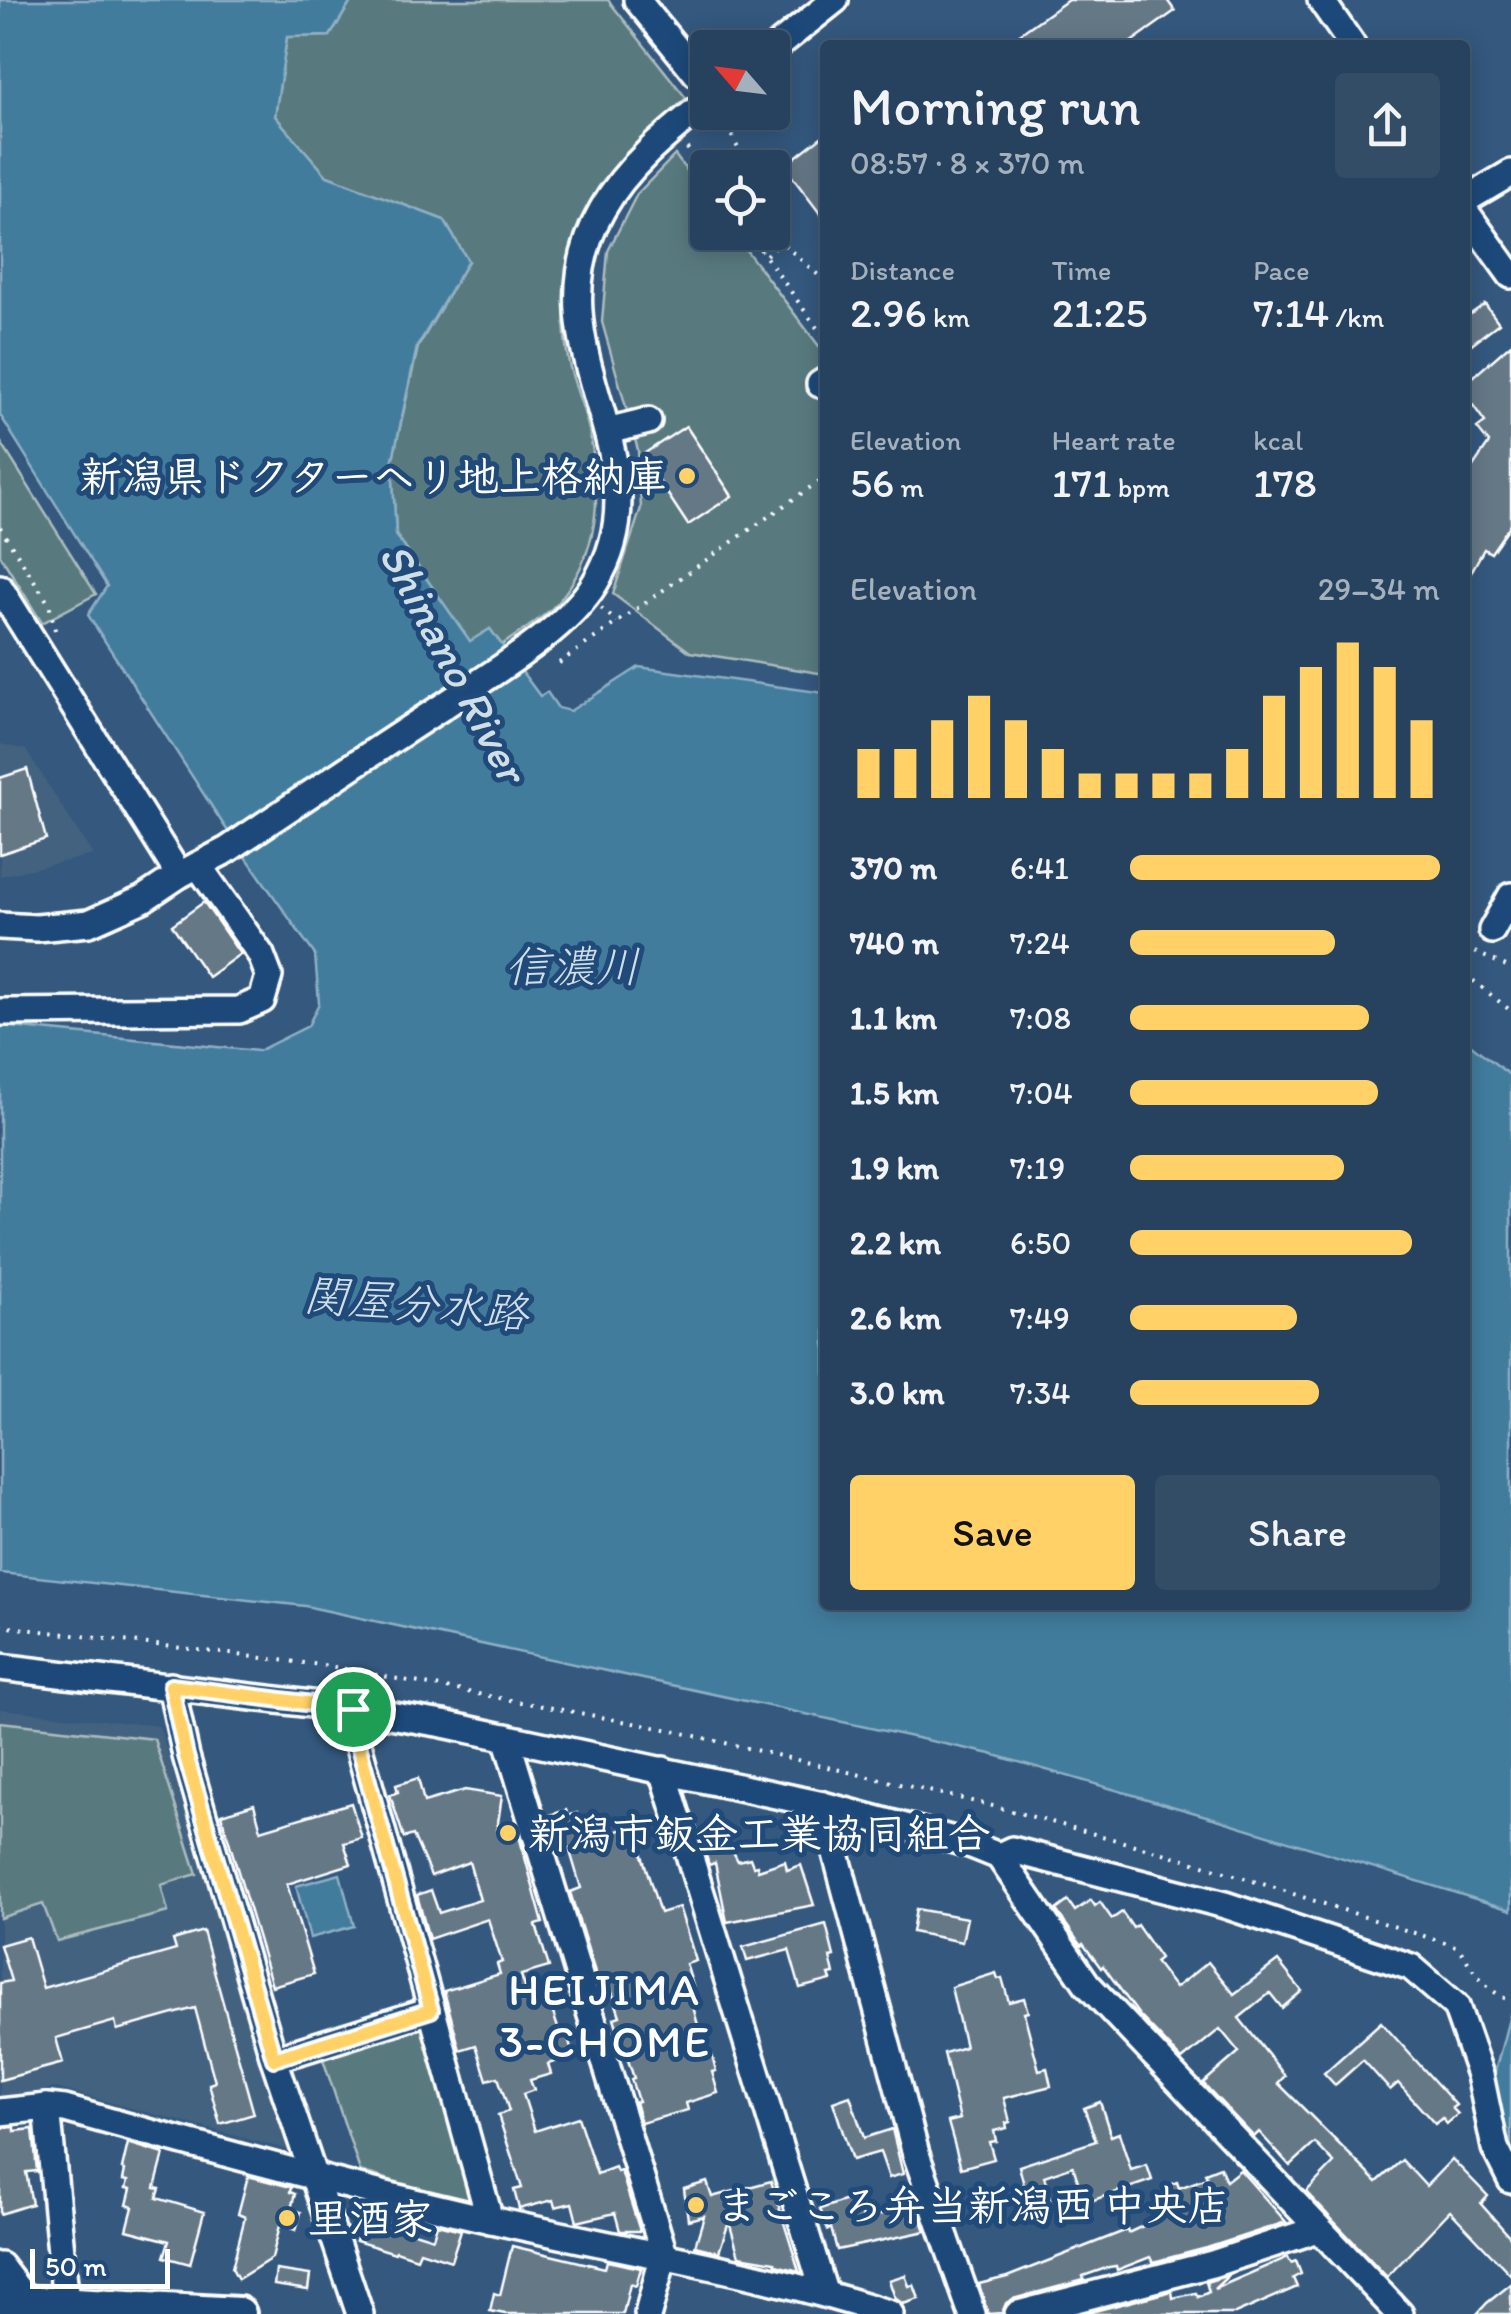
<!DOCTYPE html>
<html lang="en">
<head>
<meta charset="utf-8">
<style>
	:root { --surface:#27425e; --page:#334d67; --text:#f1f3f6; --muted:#a4b0bc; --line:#435b73; --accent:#ffd166 }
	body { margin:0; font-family:Itim,"Klee One",sans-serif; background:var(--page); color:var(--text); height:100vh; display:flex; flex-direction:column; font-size:38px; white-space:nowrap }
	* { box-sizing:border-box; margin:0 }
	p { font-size:32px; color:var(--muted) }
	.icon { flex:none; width:55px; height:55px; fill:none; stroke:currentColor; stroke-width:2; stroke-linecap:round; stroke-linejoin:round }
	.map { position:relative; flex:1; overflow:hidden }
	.details { position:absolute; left:820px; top:40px; width:650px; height:1570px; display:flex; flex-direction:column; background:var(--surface); border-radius:10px; box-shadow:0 5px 25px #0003,0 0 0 2px var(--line) }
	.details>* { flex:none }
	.needle { width:65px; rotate:298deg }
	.controls { position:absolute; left:690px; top:30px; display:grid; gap:20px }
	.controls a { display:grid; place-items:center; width:100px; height:100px; border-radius:10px; background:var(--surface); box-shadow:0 5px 25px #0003,0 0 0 2px var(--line); font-size:50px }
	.scale { position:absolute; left:30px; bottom:25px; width:140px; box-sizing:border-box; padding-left:10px; border:5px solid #fff; border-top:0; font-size:28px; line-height:35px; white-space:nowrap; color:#fff; -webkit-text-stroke:8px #1f4a7a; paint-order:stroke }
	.pin { position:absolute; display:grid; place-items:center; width:85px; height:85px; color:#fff; margin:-42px; border:5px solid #fff; border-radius:50%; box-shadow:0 2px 10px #0007 }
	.round { display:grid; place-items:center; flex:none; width:105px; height:105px; border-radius:10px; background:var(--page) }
	.headline { display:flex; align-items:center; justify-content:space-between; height:170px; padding:0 30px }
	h1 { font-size:55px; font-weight:600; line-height:75px }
	.metrics { display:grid; grid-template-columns:repeat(3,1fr); gap:15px; height:170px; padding:10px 30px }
	.metrics div { display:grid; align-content:center }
	.metrics b { font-size:42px; font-weight:600 }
	.metrics small { font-size:28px; font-weight:400 }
	.metrics p { font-size:28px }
	.chart { height:280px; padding:20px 30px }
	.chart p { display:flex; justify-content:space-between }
	.chart svg { width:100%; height:180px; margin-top:10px; stroke:var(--accent); stroke-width:6 }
	.button { display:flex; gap:20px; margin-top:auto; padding:20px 30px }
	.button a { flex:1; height:115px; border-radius:10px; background:var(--accent); color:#111; font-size:40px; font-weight:600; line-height:115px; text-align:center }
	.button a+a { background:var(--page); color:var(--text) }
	ul { padding:0 30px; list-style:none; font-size:32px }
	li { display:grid; grid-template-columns:160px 120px 1fr; align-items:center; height:75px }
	li i { height:25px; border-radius:12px; background:var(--accent) }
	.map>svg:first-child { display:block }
	.built { fill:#436280 }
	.green { fill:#587a7f; stroke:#acbcbf; stroke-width:2.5 }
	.water { fill:#427b9d; stroke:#8eb0c4; stroke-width:2.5 }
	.building { fill:#657886; stroke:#fff; stroke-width:2.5 }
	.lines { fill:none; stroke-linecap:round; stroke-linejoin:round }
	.minor-casing { stroke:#fff; stroke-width:32 }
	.major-casing { stroke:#fff; stroke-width:40 }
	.path { stroke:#fff; stroke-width:4; stroke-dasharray:2.5 8; stroke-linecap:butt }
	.minor { stroke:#1f4a7a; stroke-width:25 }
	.major { stroke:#1f4a7a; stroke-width:32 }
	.route-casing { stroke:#fff; stroke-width:20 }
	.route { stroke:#ffd166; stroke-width:12 }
	.poi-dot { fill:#ffd166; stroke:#1f4a7a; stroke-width:4 }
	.labels { text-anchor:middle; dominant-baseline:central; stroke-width:10; stroke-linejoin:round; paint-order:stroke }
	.poi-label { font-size:42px; font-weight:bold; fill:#fff; stroke:#1f4a7a; text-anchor:start }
	.water-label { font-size:45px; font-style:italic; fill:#d0dee6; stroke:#1f4a7a }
	.neighbourhood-label { font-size:45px; letter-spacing:2.5px; fill:#fff; stroke:#1f4a7a }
</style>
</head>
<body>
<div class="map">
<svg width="1511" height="2314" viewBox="0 0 1511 2314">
	<rect width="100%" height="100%" fill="#34587e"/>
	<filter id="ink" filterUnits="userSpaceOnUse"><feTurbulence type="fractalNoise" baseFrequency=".01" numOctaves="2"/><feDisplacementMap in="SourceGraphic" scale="20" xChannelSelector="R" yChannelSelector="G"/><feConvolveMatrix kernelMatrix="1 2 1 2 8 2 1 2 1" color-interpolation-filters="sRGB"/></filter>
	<g filter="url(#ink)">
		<!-- built -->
		<g class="built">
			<path d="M 0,744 L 26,750 L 93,855 L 0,876 Z"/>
			<path d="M 0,1709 L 159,1726 L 289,2150 L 56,2088 L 0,2098 Z"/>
		</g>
		<!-- green -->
		<g class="green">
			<path d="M 352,0 L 608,0 L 686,98 C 651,132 613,163 588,206 C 565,246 559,318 569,363 C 574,386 584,407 589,430 C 602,492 601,553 557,603 C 543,619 520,632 502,645 L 490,629 L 470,642 L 396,535 L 392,463 L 418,347 L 468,261 L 444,220 L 327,176 L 275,116 L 287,37 L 330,36 Z"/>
			<path d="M 675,155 L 707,198 L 708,232 L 733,233 L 825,354 L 825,674 L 690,652 L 613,594 L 641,508 L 638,450 L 602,322 L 608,251 L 637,194 Z"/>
			<path d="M 0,441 L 96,594 L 42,623 L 0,555 Z"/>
			<path d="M 0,1722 L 154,1739 L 197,1874 L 161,1885 L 168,1912 L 57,1941 L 43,1904 L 0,1918 Z"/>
			<path d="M 424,2015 L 477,2206 L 360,2171 L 320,2050 Z"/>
		</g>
		<!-- water -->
		<g class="water">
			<path d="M 0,0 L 352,0 L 330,36 L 287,37 L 275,116 L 327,176 L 444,220 L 468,261 L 417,347 L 392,463 L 396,535 L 470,641 L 490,629 L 540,696 L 547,692 L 558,708 L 570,711 L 639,667 L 825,693 L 825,1605 L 1465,1605 L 1465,1040 L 1511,1076 L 1511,1910 L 1220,1820 L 991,1754 L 305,1606 L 0,1573 L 0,1026 L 258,1051 L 308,1026 L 319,1003 L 315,955 L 223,824 L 88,615 L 107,586 L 0,415 Z"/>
			<path d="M 340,1874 L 354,1926 L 310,1938 L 296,1886 Z"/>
			<path d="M 1511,2011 L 1511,2168 L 1493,2079 Z"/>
		</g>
		<!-- building -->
		<g class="building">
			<path d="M 1068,0 L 1167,0 L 1175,11 L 1127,45 L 1004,45 Z"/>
			<path d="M 825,134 L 825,220 L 784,166 Z"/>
			<path d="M 1485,304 L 1499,323 L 1465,349 L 1465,318 Z"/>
			<path d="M 1511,344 L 1511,524 L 1491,553 L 1484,549 L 1465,583 L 1465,478 L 1489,443 L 1477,428 L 1485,422 L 1465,394 L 1465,384 Z"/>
			<path d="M 686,426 L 732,496 L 688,525 L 642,455 Z"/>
			<path d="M 27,769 L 46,839 L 0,854 L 0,778 Z"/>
			<path d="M 204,902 L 240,954 L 208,977 L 172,925 Z"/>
			<path d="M 418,1778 L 424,1802 L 465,1790 L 502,1796 L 497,1829 L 516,1825 L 543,1923 L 536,1925 L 549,1967 L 521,1975 L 531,2006 L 549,2001 L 561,2037 L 567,2035 L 573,2056 L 548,2064 L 551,2074 L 530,2080 L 534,2090 L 523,2094 L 534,2128 L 535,2131 L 578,2117 L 597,2174 L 615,2167 L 617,2172 L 621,2171 L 640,2231 L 620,2231 L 615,2213 L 577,2222 L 572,2203 L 555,2207 L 553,2200 L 519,2209 L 514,2190 L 522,2188 L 498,2115 L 509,2111 L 498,2077 L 487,2080 L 476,2045 L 460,2050 L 444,1991 L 500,1974 L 497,1964 L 502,1962 L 488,1919 L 429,1939 L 417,1895 L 431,1890 L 439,1913 L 480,1900 L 469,1862 L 431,1876 L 413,1835 L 404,1838 L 390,1795 L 398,1792 L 396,1785 Z"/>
			<path d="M 351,1803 L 362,1838 L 344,1843 L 351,1864 L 287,1884 L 314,1974 L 272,1986 L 221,1814 L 254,1804 L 261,1830 Z"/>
			<path d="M 566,1810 L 568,1816 L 577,1813 L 586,1841 L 633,1826 L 660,1913 L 679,1907 L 696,1961 L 686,1964 L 694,1989 L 689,1991 L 706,2056 L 712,2055 L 716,2071 L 712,2072 L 718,2093 L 686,2103 L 688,2110 L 641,2123 L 635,2102 L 638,2101 L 631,2079 L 634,2078 L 614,2018 L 620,2016 L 610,1986 L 603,1989 L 595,1972 L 570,1892 L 581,1888 L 569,1848 L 560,1851 L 547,1816 Z"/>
			<path d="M 702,1843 L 716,1849 L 730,1846 L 738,1861 L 750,1858 L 753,1866 L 757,1865 L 758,1870 L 785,1861 L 787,1870 L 801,1865 L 814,1905 L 727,1922 L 715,1863 L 709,1865 Z"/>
			<path d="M 1091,1900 L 1095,1906 L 1100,1902 L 1112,1919 L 1122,1912 L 1133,1928 L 1137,1925 L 1160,1958 L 1155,1962 L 1175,1988 L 1208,1962 L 1234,1994 L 1278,1961 L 1302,1991 L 1282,2008 L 1270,1993 L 1239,2018 L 1285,2076 L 1278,2083 L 1377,2182 L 1402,2160 L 1426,2186 L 1452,2159 L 1488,2196 L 1481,2204 L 1511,2238 L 1511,2275 L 1450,2211 L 1387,2277 L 1306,2192 L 1334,2163 L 1315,2143 L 1290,2166 L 1259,2132 L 1254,2137 L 1203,2083 L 1239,2052 L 1220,2029 L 1182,2060 L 1139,2015 L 1103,1966 L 1101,1968 L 1083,1944 L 1081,1946 L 1056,1910 L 1068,1901 L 1075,1911 Z"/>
			<path d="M 916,1909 L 967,1918 L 962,1942 L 912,1932 Z"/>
			<path d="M 826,1924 L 834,1956 L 830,1957 L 834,1974 L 829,1975 L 831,1980 L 800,1988 L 789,1950 L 747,1961 L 743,1947 Z"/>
			<path d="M 203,1931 L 254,2114 L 220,2124 L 209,2084 L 215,2082 L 195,2008 L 117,2030 L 115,2021 L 56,2038 L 63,2063 L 0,2080 L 0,1983 L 11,1981 L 0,1945 L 28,1937 L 43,1988 L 176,1950 L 173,1940 Z"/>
			<path d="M 996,1973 L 998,1979 L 1002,1978 L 1009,2002 L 1024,1998 L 1028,2012 L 1024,2013 L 1039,2070 L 1047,2068 L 1051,2086 L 1004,2098 L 1010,2122 L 1006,2123 L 1007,2128 L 994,2131 L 996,2141 L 989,2142 L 994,2159 L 961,2168 L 948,2122 L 960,2119 L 944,2053 L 965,2047 L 951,1987 Z"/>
			<path d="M 1381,2022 L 1456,2105 L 1452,2108 L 1458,2114 L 1447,2124 L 1442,2118 L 1435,2124 L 1398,2083 L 1390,2090 L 1363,2060 L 1335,2085 L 1324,2073 Z"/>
			<path d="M 850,2096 L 864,2138 L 892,2129 L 903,2174 L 889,2178 L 880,2152 L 852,2160 L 833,2102 Z"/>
			<path d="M 1100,2102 L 1111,2136 L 1119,2133 L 1131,2170 L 1147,2165 L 1152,2180 L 1085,2203 L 1073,2166 L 1044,2176 L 1050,2199 L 1029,2204 L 1019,2166 L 1096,2141 L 1084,2108 Z"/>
			<path d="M 15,2127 L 15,2131 L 33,2129 L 37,2171 L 26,2172 L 32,2204 L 0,2214 L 0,2128 Z"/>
			<path d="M 128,2143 L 164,2154 L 155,2188 L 160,2189 L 157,2198 L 204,2212 L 190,2264 L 164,2257 L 169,2241 L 127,2230 L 133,2207 L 127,2205 L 131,2189 L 126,2188 L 128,2181 L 123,2180 L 125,2170 L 122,2169 Z"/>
			<path d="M 1220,2167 L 1226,2181 L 1240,2170 L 1286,2222 L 1207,2248 L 1153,2262 L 1150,2257 L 1117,2270 L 1116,2266 L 1109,2267 L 1083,2276 L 1084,2280 L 1013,2299 L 1006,2303 L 1002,2313 L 988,2314 L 979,2284 L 1007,2277 L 1127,2230 L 1128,2233 L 1173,2212 L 1163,2187 L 1177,2182 L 1179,2188 L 1207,2178 L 1205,2173 Z"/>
			<path d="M 248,2176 L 291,2187 L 290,2192 L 295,2194 L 291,2209 L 301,2212 L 296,2230 L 280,2225 L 272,2258 L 238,2279 L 232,2268 L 245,2217 L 238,2214 Z"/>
			<path d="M 771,2181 L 799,2271 L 776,2265 L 775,2262 L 739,2256 L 729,2222 L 719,2252 L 695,2246 L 704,2216 L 688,2220 L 684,2189 L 707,2182 L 712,2197 Z"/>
			<path d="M 855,2197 L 863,2220 L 916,2204 L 926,2231 L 837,2250 L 831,2228 L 828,2230 L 820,2209 Z"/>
			<path d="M 376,2220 L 433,2238 L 437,2224 L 461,2230 L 451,2261 L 420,2251 L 417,2258 L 396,2251 L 395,2253 L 356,2241 L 363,2221 L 374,2224 Z"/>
			<path d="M 512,2246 L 605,2268 L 607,2261 L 641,2268 L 636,2286 L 630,2284 L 623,2314 L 505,2314 L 490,2311 L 494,2293 L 500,2295 Z"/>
			<path d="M 1288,2257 L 1291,2263 L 1296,2261 L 1301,2274 L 1293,2278 L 1297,2287 L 1235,2314 L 1083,2314 L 1172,2291 L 1173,2298 L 1196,2293 L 1198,2297 L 1209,2292 L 1206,2282 L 1229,2275 L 1214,2289 Z"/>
			<path d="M 276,2270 L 310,2275 L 308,2290 L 274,2285 Z"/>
			<path d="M 905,2275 L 909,2286 L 914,2285 L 919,2299 L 903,2304 L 895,2298 L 889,2280 Z"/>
			<path d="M 1511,2284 L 1511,2314 L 1477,2314 L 1487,2303 Z"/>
		</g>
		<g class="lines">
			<defs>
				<g id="minor">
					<path d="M 637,0 L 697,74"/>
					<path d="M 1321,0 L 1352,45"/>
					<path d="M 772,50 L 835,0"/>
					<path d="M 1465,200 L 1511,173"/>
					<path d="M 1465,211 L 1511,275"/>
					<path d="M 820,384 L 825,381"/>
					<path d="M 607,431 L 648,421"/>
					<path d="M 0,588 L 179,875"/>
					<path d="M 0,926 L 37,928 L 89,923 L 143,899 L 179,875 L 227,850 C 298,802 370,754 442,707 C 489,675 566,631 595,583 C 672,457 524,347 602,210 C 627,165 668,133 708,101"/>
					<path d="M 1492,930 L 1511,896"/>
					<path d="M 0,1012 L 239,1010 L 262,1000 L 269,976 L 261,955 L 198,865"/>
					<path d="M 0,1667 L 353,1709 L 443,1724 L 823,1805 L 969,1844 L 999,1856 L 1087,1984 L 1400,2314"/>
					<path d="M 171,1686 L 186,1756 L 274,2059 L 360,2314"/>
					<path d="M 353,1709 L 356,1737 L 490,2220"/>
					<path d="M 506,1737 L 664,2254 L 648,2314"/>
					<path d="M 663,1770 L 824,2292"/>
					<path d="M 823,1805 L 916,2154 L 972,2314"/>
					<path d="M 999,1856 L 1012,1850 L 1225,1905 L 1411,1967 L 1456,2006 L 1480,2075 L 1495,2148 L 1511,2180"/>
					<path d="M 274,2059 L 431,2010"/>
					<path d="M 47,2107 L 67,2314"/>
					<path d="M 0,2112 L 47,2107 L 65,2109 C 204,2148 350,2188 491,2220 C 625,2250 759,2271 890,2314"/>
					<path d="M 0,2266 L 29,2304"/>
					<path d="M 1018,2314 L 1212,2264 L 1318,2229"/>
				</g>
				<path id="major" d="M 0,2301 L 239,2314"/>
			</defs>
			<!-- minor casing -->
			<use href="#minor" class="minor-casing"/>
			<!-- major casing -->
			<use href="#major" class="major-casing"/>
			<!-- path -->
			<g class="path">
				<path d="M 722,117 L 739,150 L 744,168"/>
				<path d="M 687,148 L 708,177"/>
				<path d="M 772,228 L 781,242 L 825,281"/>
				<path d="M 748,232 L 825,339"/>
				<path d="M 766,255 L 781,242"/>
				<path d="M 0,527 L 49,604 L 56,634"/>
				<path d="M 601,608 L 617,622"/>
				<path d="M 559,663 L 825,477"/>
				<path d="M 1465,948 L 1511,968"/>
				<path d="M 1465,974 L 1511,1011"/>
				<path d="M 0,1626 L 329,1666 L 670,1730 L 997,1807 L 1185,1859 L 1458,1947 C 1473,1969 1485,1991 1511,2001"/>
			</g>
			<!-- minor -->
			<use href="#minor" class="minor"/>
			<!-- major -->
			<use href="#major" class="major"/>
		</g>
	</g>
	<g class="lines" filter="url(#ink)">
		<defs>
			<path id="route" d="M 171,1686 L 353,1709 L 356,1737 L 431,2010 L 274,2059 L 186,1756 Z"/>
		</defs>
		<!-- route casing -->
		<use href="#route" class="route-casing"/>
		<!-- route -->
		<use href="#route" class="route"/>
	</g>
	<!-- markers -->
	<g class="poi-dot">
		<circle cx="687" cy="476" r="10"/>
		<circle cx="508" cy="1833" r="10"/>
		<circle cx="696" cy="2205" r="10"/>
		<circle cx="287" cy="2218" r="10"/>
	</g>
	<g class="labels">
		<!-- poi labels -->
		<g class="poi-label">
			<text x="667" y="476" text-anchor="end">新潟県ドクターヘリ地上格納庫</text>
			<text x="528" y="1833">新潟市鈑金工業協同組合</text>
			<text x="716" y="2205">まごころ弁当新潟西 中央店</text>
			<text x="307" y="2218">里酒家</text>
		</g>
		<!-- water labels -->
		<g class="water-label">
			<text transform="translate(454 662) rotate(62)">Shinano River</text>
			<text x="573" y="966">信濃川</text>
			<text transform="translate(416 1303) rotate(5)">関屋分水路</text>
		</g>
		<!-- neighbourhood labels -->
		<g class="neighbourhood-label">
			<text x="605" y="1989">HEIJIMA<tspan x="605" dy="52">3-CHOME</tspan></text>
		</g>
	</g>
</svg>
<div class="controls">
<a><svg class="needle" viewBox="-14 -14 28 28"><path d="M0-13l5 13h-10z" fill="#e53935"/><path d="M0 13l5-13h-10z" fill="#a4b0bc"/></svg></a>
<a><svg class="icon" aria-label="locate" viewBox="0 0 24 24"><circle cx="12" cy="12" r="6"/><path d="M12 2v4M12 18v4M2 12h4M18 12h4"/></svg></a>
</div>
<div class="scale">50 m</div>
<div class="pin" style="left:353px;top:1709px;background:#1e9e55"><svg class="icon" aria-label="arrive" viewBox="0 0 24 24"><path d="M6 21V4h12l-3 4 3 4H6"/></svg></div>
<section class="details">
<div class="headline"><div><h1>Morning run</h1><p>08:57 · 8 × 370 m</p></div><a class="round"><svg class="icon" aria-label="share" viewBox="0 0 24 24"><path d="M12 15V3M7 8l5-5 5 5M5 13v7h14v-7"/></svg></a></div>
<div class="metrics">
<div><p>Distance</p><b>2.96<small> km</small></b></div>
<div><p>Time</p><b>21:25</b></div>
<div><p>Pace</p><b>7:14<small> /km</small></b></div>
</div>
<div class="metrics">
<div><p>Elevation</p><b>56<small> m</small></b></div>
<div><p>Heart rate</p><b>171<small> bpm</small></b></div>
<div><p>kcal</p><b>178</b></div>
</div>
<div class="chart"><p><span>Elevation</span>29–34 m</p>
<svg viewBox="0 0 160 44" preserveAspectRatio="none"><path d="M5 44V32M15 44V32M25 44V25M35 44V19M45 44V25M55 44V32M65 44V38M75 44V38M85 44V38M95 44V38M105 44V32M115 44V19M125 44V12M135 44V6M145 44V12M155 44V25"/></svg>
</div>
<ul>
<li><b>370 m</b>6:41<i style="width:100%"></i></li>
<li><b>740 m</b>7:24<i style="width:66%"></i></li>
<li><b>1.1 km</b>7:08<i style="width:77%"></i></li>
<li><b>1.5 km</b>7:04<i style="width:80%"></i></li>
<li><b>1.9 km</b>7:19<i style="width:69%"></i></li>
<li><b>2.2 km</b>6:50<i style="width:91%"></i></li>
<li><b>2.6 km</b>7:49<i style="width:54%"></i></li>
<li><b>3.0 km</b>7:34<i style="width:61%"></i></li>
</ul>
<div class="button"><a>Save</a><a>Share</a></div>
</section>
</div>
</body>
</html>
